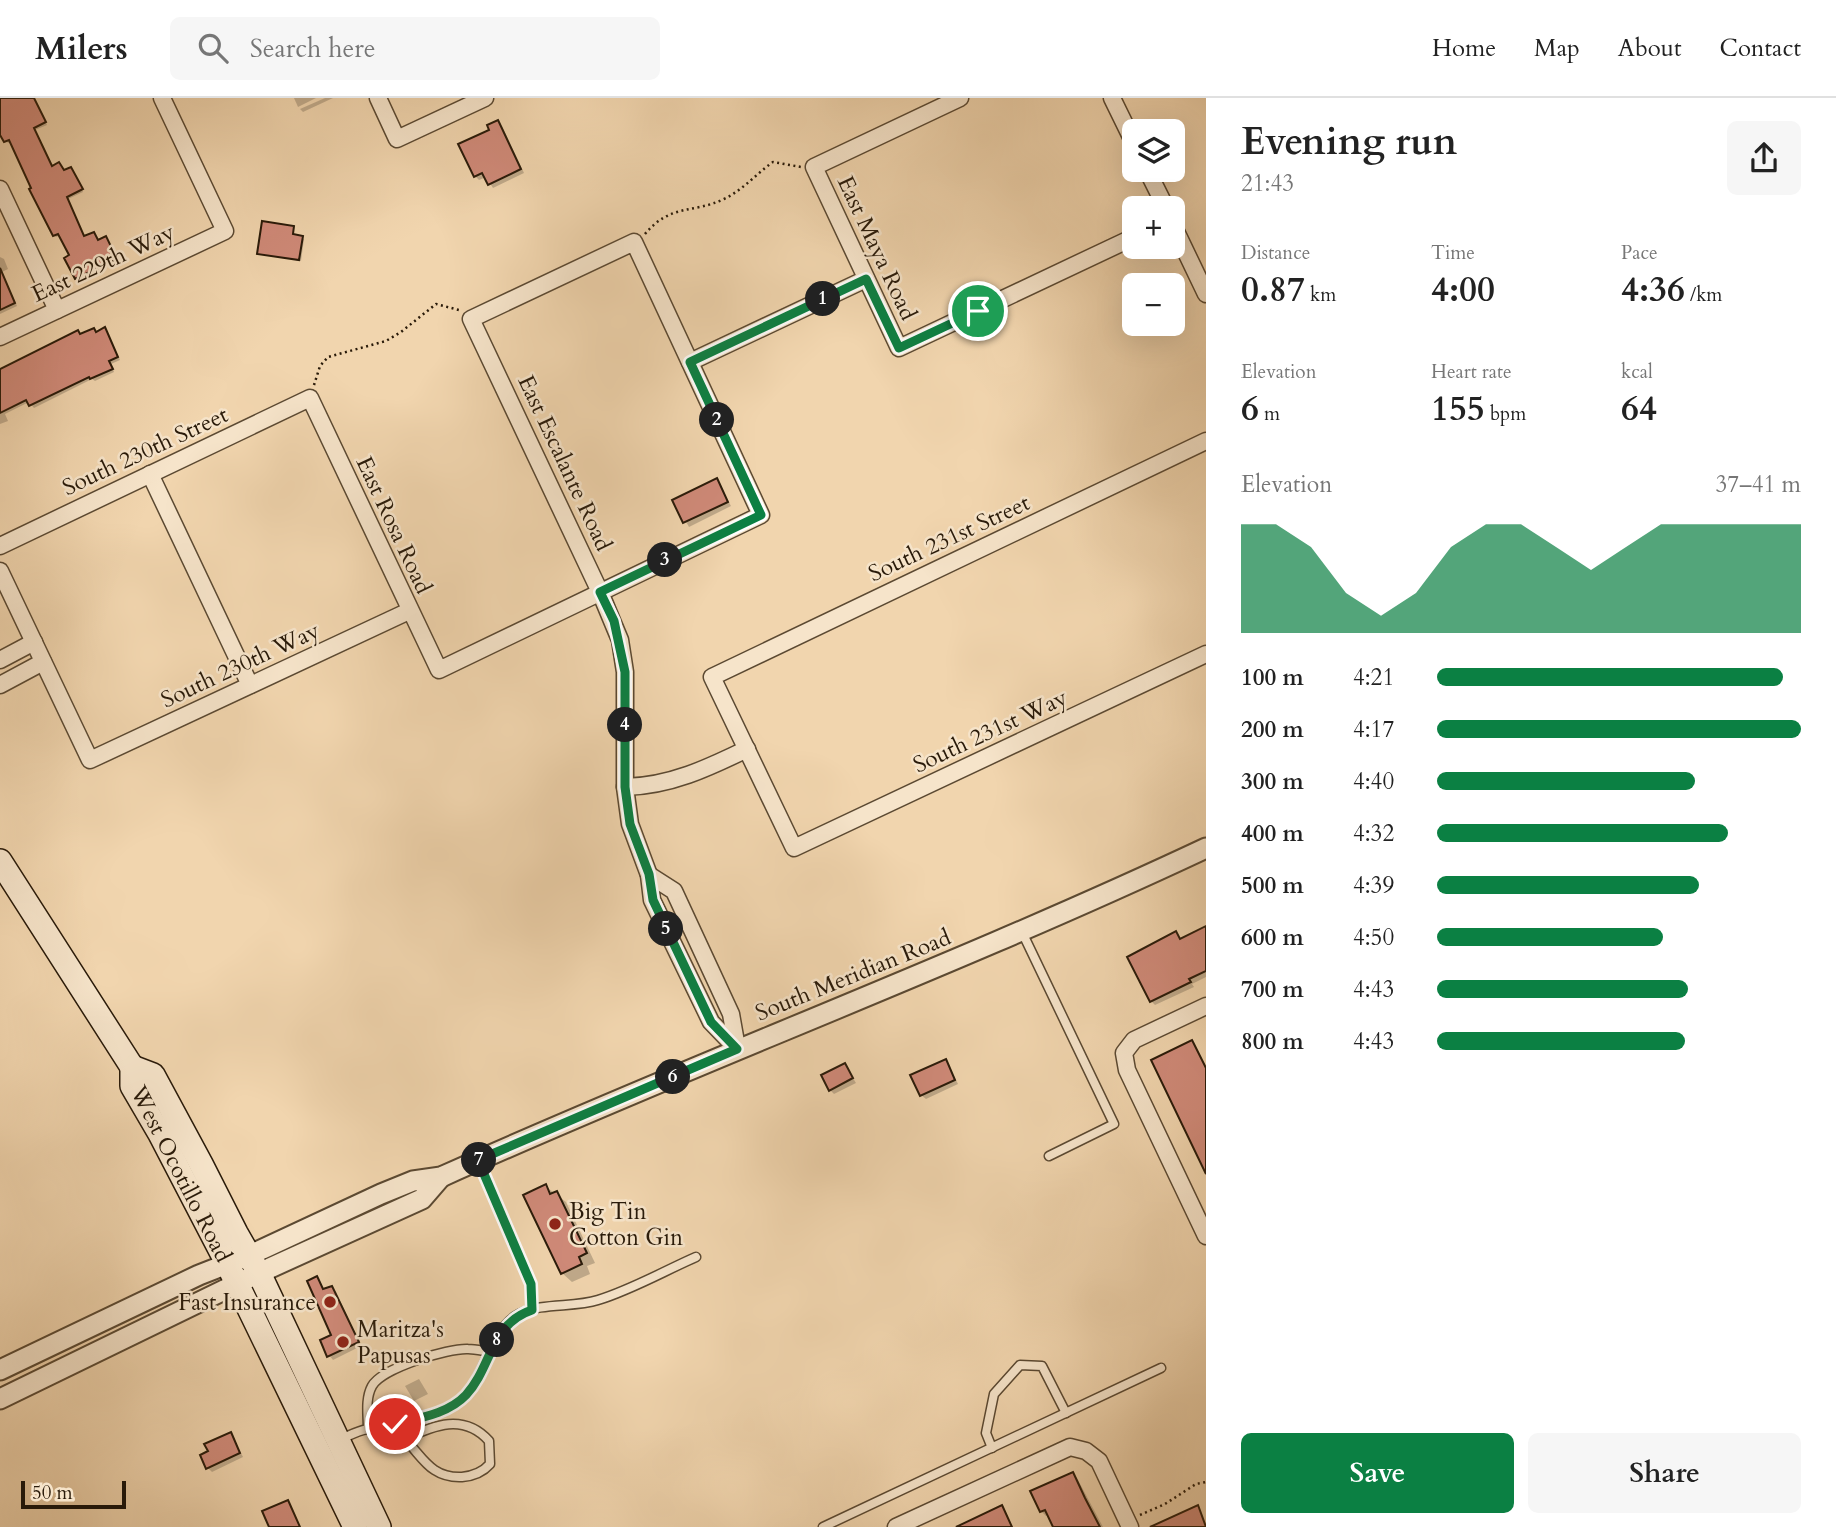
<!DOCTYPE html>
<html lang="en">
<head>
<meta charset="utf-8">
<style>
	:root { --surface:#fff; --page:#f6f6f6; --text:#222; --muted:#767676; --line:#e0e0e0; --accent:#0b8043 }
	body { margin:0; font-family:Cardo,serif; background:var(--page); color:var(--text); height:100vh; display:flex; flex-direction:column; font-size:26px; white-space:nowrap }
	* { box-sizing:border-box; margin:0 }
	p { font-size:23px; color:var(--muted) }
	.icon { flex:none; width:38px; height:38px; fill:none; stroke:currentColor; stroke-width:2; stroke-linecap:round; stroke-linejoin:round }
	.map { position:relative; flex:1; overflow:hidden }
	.sheet { display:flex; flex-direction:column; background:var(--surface); width:630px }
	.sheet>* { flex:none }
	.buttons { position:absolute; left:1122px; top:21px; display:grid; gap:14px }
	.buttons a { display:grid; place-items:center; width:63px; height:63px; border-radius:10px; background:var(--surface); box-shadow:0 7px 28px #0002; font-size:35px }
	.scale { position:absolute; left:21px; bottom:18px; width:105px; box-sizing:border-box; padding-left:7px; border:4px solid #291a09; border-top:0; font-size:19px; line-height:24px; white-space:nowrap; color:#291a09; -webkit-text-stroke:5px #f6e4ca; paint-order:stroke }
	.pin { position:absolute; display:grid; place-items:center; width:60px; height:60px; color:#fff; margin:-30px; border:4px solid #fff; border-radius:50%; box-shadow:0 2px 7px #0007 }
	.km { position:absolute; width:35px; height:35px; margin:-18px; border-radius:50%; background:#222; color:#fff; font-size:19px; line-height:35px; text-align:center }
	.round { display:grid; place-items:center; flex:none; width:74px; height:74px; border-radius:10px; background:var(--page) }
	.head { display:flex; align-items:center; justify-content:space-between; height:119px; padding:0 35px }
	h1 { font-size:38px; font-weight:700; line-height:52px }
	.metrics { display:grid; grid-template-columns:repeat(3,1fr); gap:10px; height:119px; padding:7px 35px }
	.metrics div { display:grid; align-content:center }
	.metrics b { font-size:35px; font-weight:700 }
	.metrics small { font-size:19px; font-weight:400 }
	.metrics p { font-size:19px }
	.chart { height:196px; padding:14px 35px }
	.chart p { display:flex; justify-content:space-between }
	.chart svg { width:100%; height:126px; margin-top:7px; fill:var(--accent); opacity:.7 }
	.action { display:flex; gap:14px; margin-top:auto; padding:14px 35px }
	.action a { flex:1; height:80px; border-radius:10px; background:var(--accent); color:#fff; font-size:28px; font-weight:700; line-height:80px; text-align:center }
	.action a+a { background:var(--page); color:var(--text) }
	ul { padding:0 35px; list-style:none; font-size:23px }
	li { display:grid; grid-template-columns:112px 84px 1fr; align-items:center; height:52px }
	li i { height:18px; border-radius:9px; background:var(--accent) }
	header { display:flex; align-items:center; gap:42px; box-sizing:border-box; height:98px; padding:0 35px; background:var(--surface); border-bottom:2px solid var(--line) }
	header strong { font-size:33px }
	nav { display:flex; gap:38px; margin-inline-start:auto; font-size:24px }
	.search { width:490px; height:63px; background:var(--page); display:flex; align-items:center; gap:18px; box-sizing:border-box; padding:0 24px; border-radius:10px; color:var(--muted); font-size:26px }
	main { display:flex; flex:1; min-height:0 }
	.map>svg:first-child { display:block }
	.shadow { fill:#0003 }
	.building { fill:#d08a79; stroke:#291a09; stroke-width:2 }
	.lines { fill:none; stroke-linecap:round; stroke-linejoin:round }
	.service-casing { stroke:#5b4932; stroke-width:11 }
	.minor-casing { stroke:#5b4932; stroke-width:19 }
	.tertiary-casing { stroke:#5b4932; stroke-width:23 }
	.secondary-casing { stroke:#291a09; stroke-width:26 }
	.path { stroke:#291a09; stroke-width:2.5; stroke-dasharray:2 3.5; stroke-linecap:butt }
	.service { stroke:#f6e4ca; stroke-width:8 }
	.minor { stroke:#f6e4ca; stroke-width:16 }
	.tertiary { stroke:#f6e4ca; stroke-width:19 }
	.secondary { stroke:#f6e4ca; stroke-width:23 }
	.route-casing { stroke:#fff; stroke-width:14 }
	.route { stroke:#0b8043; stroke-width:9 }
	.poi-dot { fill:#8f2418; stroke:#f6e4ca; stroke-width:2.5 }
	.labels { text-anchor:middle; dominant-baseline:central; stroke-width:5; stroke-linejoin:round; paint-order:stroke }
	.street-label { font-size:23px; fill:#291a09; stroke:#f6e4ca }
	.poi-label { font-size:23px; fill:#291a09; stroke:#f6e4ca; text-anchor:start }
</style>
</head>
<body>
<header>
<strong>Milers</strong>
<div class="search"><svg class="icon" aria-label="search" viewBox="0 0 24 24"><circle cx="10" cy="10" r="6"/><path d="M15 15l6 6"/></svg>Search here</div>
<nav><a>Home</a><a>Map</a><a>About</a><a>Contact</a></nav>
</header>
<main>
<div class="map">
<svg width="1206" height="1429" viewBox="0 0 1206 1429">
	<rect width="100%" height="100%" fill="#f1d5ae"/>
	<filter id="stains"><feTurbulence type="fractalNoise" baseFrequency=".00286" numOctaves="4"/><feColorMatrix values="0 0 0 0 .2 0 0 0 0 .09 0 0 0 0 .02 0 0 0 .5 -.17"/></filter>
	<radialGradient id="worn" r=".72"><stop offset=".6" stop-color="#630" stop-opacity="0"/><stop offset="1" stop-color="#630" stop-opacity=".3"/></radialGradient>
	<!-- shadow -->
	<g class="shadow">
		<path d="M 0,0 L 34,0 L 47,27 L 35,32 L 52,70 L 64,74 L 73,73 L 83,94 L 68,101 L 85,140 L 99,143 L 108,142 L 118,163 L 79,182 L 77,180 L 71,158 L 61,137 L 56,139 L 54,137 L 11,44 L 8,45 L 0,33 Z"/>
		<path d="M 294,0 L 316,0 L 298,9 Z"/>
		<path d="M 325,0 L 333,0 L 303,14 L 300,11 Z"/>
		<path d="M 498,24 L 502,28 L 524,75 L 493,90 L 486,79 L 479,82 L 475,78 L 491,32 Z"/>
		<path d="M 293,130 L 294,138 L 304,141 L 301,163 L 259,155 Z"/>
		<path d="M 0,159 L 4,161 L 8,171 L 2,174 L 17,208 L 0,216 Z"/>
		<path d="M 78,234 L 81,237 L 107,234 L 120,262 L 111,266 L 114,274 L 95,283 L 92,281 L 34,310 L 29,304 L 5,316 L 8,323 L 0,326 L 0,278 Z"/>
		<path d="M 716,382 L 731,408 L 689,429 L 674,402 Z"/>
		<path d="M 1206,830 L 1206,879 L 1192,886 L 1194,889 L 1155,907 L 1151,903 L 1176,836 L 1181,842 Z"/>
		<path d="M 946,963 L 958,986 L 926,1001 L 921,997 Z"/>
		<path d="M 845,967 L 856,985 L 834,996 L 830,992 Z"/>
		<path d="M 545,1088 L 566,1104 L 595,1165 L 587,1168 L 590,1176 L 572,1184 L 562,1175 Z"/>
		<path d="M 317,1180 L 324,1192 L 332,1190 L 336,1194 L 361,1248 L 333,1262 L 329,1257 L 333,1238 Z"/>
		<path d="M 419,1281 L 428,1296 L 414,1303 L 405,1288 Z"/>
		<path d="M 231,1336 L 243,1359 L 212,1374 L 208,1370 Z"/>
		<path d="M 1073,1376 L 1077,1380 L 1103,1429 L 1055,1429 L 1049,1416 L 1046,1418 L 1041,1413 Z"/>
	</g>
	<!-- building -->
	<g class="building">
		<path d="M 0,0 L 34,0 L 46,24 L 34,30 L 52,68 L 59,64 L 64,72 L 71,69 L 83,91 L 67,99 L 84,138 L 94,134 L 98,142 L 106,138 L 117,161 L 75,181 L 64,160 L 69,157 L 58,136 L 53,138 L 29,91 L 31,90 L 9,42 L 4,44 L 0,37 Z"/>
		<path d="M 498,22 L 521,71 L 488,87 L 482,75 L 474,79 L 458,46 L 489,32 L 487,27 Z"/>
		<path d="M 262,123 L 294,128 L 293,136 L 303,138 L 299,162 L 257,156 Z"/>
		<path d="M 0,170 L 15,205 L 0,212 Z"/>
		<path d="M 105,229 L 118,259 L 109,263 L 113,271 L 90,281 L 89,279 L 29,308 L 26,302 L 0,315 L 0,271 L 78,232 L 80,236 L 94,230 L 96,234 Z"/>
		<path d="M 717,380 L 728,404 L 683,425 L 672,402 Z"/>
		<path d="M 1206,828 L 1206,873 L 1189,881 L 1191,884 L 1150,904 L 1127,859 L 1176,833 L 1180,841 Z"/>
		<path d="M 1192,942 L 1206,970 L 1206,1076 L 1151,962 Z"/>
		<path d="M 946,961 L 955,982 L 920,998 L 910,977 Z"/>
		<path d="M 845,965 L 853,980 L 829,993 L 821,977 Z"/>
		<path d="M 546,1086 L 550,1096 L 557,1093 L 587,1155 L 579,1159 L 582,1166 L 561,1176 L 523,1097 Z"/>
		<path d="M 317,1178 L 323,1191 L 332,1188 L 359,1244 L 327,1259 L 320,1242 L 331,1237 L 307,1183 Z"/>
		<path d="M 231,1334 L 240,1355 L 206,1371 L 200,1357 L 208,1353 L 204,1346 Z"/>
		<path d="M 1073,1374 L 1085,1400 L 1100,1429 L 1053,1429 L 1045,1412 L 1040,1414 L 1030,1393 Z"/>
		<path d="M 288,1402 L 300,1429 L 269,1429 L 262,1413 Z"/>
		<path d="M 1002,1407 L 1012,1429 L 956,1429 Z"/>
		<path d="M 1198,1407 L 1206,1429 L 1150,1429 Z"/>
	</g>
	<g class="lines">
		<defs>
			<g id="service">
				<path d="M 1022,834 L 1114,1026 L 1049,1058"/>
				<path d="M 478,1062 L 531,1186 L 532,1212"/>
				<path d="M 490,1254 C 483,1253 475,1251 468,1251 C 448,1250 382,1270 372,1288 C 365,1301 368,1317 368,1331 C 399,1325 445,1322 467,1296 C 485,1274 493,1229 519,1216 C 543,1204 573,1210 598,1202 C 631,1192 664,1173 696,1159"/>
				<path d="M 339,1342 C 354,1335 370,1327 386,1331 C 419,1340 420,1381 462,1379 C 473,1378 482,1375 490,1366 L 489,1343 C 464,1315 434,1327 405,1341"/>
				<path d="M 992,1350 L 986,1335 L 994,1296 L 1020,1267 L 1042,1268 L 1066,1315"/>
				<path d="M 823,1429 L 1161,1270"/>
			</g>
			<g id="minor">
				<path d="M 378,0 L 397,41 L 485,0"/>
				<path d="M 960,0 L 814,69 L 899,250 L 1134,139"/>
				<path d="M 1112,0 L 1134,45"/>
				<path d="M 1147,72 L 1166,110"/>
				<path d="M 0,91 L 57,212"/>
				<path d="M 1172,125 L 1206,196"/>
				<path d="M 0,239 L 225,133 L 162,0"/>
				<path d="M 690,264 L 866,181"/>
				<path d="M 1206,343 L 712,579 L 794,750 L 1206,556"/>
				<path d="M 150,376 L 250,587"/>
				<path d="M 0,448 L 310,300 L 439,572 L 761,417 L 634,144 L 471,221 L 600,494 L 620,542 L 625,574 L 625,689 L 630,726 L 649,777 L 652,802 L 711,924 L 737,951"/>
				<path d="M 0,473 L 90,662 L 409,513"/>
				<path d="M 0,562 L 34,544"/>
				<path d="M 0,587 L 43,564"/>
				<path d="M 625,689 C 670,688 708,670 747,651"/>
				<path d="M 649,777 L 674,793 L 731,916 L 737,950"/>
				<path d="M 1206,908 L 1134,942 L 1124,955 L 1127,972 L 1206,1138"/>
				<path d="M 896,1429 L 1070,1349 L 1086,1353 L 1099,1363 L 1130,1429"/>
			</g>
			<g id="tertiary">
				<path d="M 0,1272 L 199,1177 L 250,1157 L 381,1096 L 413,1083 L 441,1079 C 694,965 955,868 1206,750"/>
				<path d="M 0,1301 L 259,1175 L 422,1101 L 441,1079"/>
			</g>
			<g id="secondary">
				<path d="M 0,763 L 132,969"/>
				<path d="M 132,969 L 153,977 L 201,1066 L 236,1135 L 259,1175 L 379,1429"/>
				<path d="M 132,969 L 132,988 L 160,1036 L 227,1165 L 355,1429"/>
			</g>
		</defs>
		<!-- service casing -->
		<use href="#service" class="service-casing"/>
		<!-- minor casing -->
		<use href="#minor" class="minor-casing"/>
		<!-- tertiary casing -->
		<use href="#tertiary" class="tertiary-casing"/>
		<!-- secondary casing -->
		<use href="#secondary" class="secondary-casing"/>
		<!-- path -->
		<g class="path">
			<path d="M 645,136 C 671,105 693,116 724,101 C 743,92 756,76 773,64 L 801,69"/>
			<path d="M 314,287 L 320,268 L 328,259 L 386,243 L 401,234 L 436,206 L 459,212"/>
			<path d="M 1140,1417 L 1165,1406 L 1196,1386 L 1206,1384"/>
		</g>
		<!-- service -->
		<use href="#service" class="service"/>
		<!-- minor -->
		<use href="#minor" class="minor"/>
		<!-- tertiary -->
		<use href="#tertiary" class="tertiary"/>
		<!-- secondary -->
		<use href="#secondary" class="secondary"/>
	</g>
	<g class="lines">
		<defs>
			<path id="route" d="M 395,1326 C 419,1320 448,1316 466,1297 C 492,1269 490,1226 532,1212 L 531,1186 L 478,1062 L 737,951 L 711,924 L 653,802 L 649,776 L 630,726 L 625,689 L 625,574 L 614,523 L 600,494 L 761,417 L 690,264 L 866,181 L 899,250 L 978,213"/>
		</defs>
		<!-- route casing -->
		<use href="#route" class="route-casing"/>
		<!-- route -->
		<use href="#route" class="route"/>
	</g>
	<!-- markers -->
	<g class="poi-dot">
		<circle cx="555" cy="1126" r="7"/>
		<circle cx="330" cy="1204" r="7"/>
		<circle cx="343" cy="1244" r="7"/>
	</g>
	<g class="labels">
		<!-- street labels -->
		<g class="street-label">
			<text transform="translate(877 150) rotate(65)">East Maya Road</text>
			<text transform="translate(103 165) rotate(-25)">East 229th Way</text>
			<text transform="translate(145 353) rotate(-25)">South 230th Street</text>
			<text transform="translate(565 365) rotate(65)">East Escalante Road</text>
			<text transform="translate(394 427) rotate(65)">East Rosa Road</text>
			<text transform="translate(949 440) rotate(-25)">South 231st Street</text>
			<text transform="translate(240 567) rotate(-25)">South 230th Way</text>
			<text transform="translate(990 633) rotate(-25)">South 231st Way</text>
			<text transform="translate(853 877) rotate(-22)">South Meridian Road</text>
			<text transform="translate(181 1076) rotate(63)">West Ocotillo Road</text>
		</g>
		<!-- poi labels -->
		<g class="poi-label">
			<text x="569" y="1113">Big Tin<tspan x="569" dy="26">Cotton Gin</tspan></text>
			<text x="316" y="1204" text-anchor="end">Fast Insurance</text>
			<text x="357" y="1231">Maritza's<tspan x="357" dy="26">Papusas</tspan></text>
		</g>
	</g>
	<rect width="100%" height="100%" filter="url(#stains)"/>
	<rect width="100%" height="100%" fill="url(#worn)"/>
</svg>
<div class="buttons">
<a><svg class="icon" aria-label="layers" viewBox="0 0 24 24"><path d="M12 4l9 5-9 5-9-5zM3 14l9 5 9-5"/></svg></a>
<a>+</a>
<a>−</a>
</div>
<div class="scale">50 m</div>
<div class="pin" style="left:978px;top:213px;background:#1e9e55"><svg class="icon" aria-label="arrive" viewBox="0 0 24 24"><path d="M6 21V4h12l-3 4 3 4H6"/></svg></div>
<div class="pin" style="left:395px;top:1326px;background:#d93025"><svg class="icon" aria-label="check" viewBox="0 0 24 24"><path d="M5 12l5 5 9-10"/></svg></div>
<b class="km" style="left:823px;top:201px">1</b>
<b class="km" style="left:717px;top:322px">2</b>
<b class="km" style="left:665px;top:462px">3</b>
<b class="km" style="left:625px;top:627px">4</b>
<b class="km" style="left:666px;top:831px">5</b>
<b class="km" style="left:673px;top:979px">6</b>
<b class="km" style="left:479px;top:1062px">7</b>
<b class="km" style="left:497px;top:1242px">8</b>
</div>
<section class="sheet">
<div class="head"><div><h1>Evening run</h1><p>21:43</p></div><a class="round"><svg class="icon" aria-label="share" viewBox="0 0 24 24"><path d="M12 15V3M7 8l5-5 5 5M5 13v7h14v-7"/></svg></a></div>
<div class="metrics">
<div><p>Distance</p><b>0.87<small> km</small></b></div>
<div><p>Time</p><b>4:00</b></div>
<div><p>Pace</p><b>4:36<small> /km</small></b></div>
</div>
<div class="metrics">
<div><p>Elevation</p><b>6<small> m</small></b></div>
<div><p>Heart rate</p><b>155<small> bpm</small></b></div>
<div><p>kcal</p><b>64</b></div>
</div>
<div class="chart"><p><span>Elevation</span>37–41 m</p>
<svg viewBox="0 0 160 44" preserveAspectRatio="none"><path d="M0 44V6L10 6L20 14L30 30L40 38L50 30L60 14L70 6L80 6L90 14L100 22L110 14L120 6L130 6L140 6L150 6L160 6V44z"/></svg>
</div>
<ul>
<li><b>100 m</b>4:21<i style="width:95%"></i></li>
<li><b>200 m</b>4:17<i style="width:100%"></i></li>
<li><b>300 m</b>4:40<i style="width:71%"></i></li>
<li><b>400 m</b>4:32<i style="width:80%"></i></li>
<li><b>500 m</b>4:39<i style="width:72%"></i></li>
<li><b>600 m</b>4:50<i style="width:62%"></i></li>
<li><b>700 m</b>4:43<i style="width:69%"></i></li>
<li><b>800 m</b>4:43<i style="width:68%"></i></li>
</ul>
<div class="action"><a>Save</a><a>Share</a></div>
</section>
</main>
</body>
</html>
